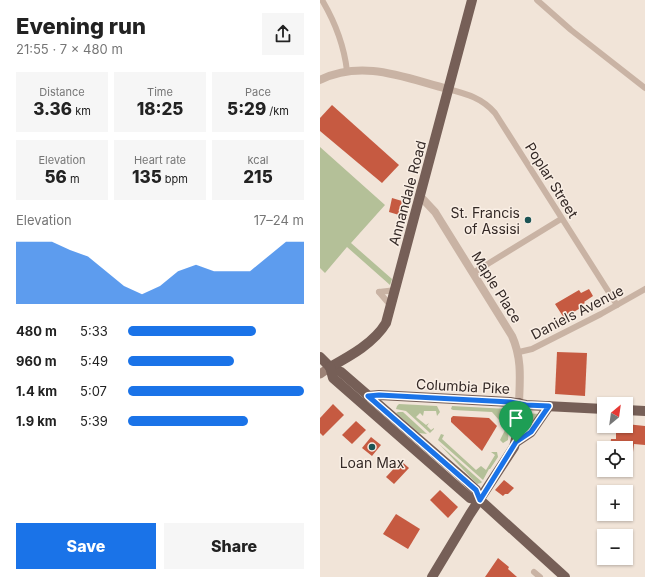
<!DOCTYPE html>
<html lang="en">
<head>
<meta charset="utf-8">
<style>
	:root { --surface:#fff; --page:#f6f6f6; --text:#222; --muted:#767676; --accent:#1a73e8 }
	body { margin:0; font-family:Inter,sans-serif; background:var(--page); color:var(--text); height:100vh; display:flex; flex-direction:column; font-size:15px; white-space:nowrap }
	* { box-sizing:border-box; margin:0 }
	p { font-size:13px; color:var(--muted) }
	.icon { flex:none; width:22px; height:22px; fill:none; stroke:currentColor; stroke-width:2; stroke-linecap:round; stroke-linejoin:round }
	.map { position:relative; flex:1; overflow:hidden }
	.panel { display:flex; flex-direction:column; background:var(--surface); width:320px }
	.panel>* { flex:none }
	.needle { width:26px; rotate:29deg }
	.fabs { position:absolute; left:277px; top:397px; display:grid; gap:8px }
	.fabs a { display:grid; place-items:center; width:36px; height:36px; border-radius:0px; background:var(--surface); box-shadow:0 1px 3px #0004; font-size:20px }
	.pin { position:absolute; display:grid; place-items:center; width:34px; height:34px; color:#fff; margin:-41px -17px; border-radius:50% 50% 50% 0; rotate:-45deg; box-shadow:0 0 4px #0007 }
	.pin .icon { rotate:45deg }
	.round { display:grid; place-items:center; flex:none; width:42px; height:42px; border-radius:0px; background:var(--page) }
	.summary { display:flex; align-items:center; justify-content:space-between; height:68px; padding:0 16px }
	h1 { font-size:22px; font-weight:800; line-height:30px }
	.stats { display:grid; grid-template-columns:repeat(3,1fr); gap:6px; height:68px; padding:4px 16px }
	.stats div { display:grid; align-content:center; border-radius:0px; background:var(--page); text-align:center }
	.stats b { font-size:17px; font-weight:800 }
	.stats small { font-size:11px; font-weight:400 }
	.stats p { font-size:11px }
	.chart { height:112px; padding:8px 16px }
	.chart p { display:flex; justify-content:space-between }
	.chart svg { width:100%; height:72px; margin-top:4px; fill:var(--accent); opacity:.7 }
	.button { display:flex; gap:8px; margin-top:auto; padding:8px 16px }
	.button a { flex:1; height:46px; border-radius:0px; background:var(--accent); color:#fff; font-size:16px; font-weight:800; line-height:46px; text-align:center }
	.button a+a { background:var(--page); color:var(--text) }
	ul { padding:0 16px; list-style:none; font-size:13px }
	li { display:grid; grid-template-columns:64px 48px 1fr; align-items:center; height:30px }
	li i { height:10px; border-radius:5px; background:var(--accent) }
	main { display:flex; flex:1; min-height:0 }
	.map>svg:first-child { display:block }
	.green { fill:#b4c098 }
	.building { fill:#c65a41 }
	.lines { fill:none; stroke-linecap:round; stroke-linejoin:round }
	.minor { stroke:#c9b3a4; stroke-width:6 }
	.tertiary { stroke:#c9b3a4; stroke-width:8 }
	.secondary { stroke:#9c8276; stroke-width:9 }
	.primary { stroke:#765f57; stroke-width:10 }
	.route-casing { stroke:#fff; stroke-width:8 }
	.route { stroke:#1a73e8; stroke-width:5 }
	.poi-dot { fill:#1c5455; stroke:#f9eee4; stroke-width:1.5 }
	.labels { text-anchor:middle; dominant-baseline:central; stroke-width:3; stroke-linejoin:round; paint-order:stroke }
	.street-label { font-size:14px; fill:#342926; stroke:#f9eee4 }
	.poi-label { font-size:14px; fill:#342926; stroke:#f9eee4; text-anchor:end }
</style>
</head>
<body>
<main>
<section class="panel">
<div class="summary"><div><h1>Evening run</h1><p>21:55 · 7 × 480 m</p></div><a class="round"><svg class="icon" aria-label="share" viewBox="0 0 24 24"><path d="M12 15V3M7 8l5-5 5 5M5 13v7h14v-7"/></svg></a></div>
<div class="stats">
<div><p>Distance</p><b>3.36<small> km</small></b></div>
<div><p>Time</p><b>18:25</b></div>
<div><p>Pace</p><b>5:29<small> /km</small></b></div>
</div>
<div class="stats">
<div><p>Elevation</p><b>56<small> m</small></b></div>
<div><p>Heart rate</p><b>135<small> bpm</small></b></div>
<div><p>kcal</p><b>215</b></div>
</div>
<div class="chart"><p><span>Elevation</span>17–24 m</p>
<svg viewBox="0 0 160 44" preserveAspectRatio="none"><path d="M0 44V6L10 6L20 6L30 11L40 15L50 24L60 33L70 38L80 33L90 24L100 20L110 24L120 24L130 24L140 15L150 6L160 6V44z"/></svg>
</div>
<ul>
<li><b>480 m</b>5:33<i style="width:73%"></i></li>
<li><b>960 m</b>5:49<i style="width:60%"></i></li>
<li><b>1.4 km</b>5:07<i style="width:100%"></i></li>
<li><b>1.9 km</b>5:39<i style="width:68%"></i></li>
</ul>
<div class="button"><a>Save</a><a>Share</a></div>
</section>
<div class="map">
<svg width="325" height="577" viewBox="0 0 325 577">
	<rect width="100%" height="100%" fill="#f1e4d8"/>
	<!-- green -->
	<g class="green">
		<path d="M 0,147 L 65,205 L 31,243 L 72,279 L 70,285 L 27,247 L 5,273 L 0,268 Z"/>
		<path d="M 79,404 L 117,406 L 120,412 L 117,416 L 116,411 L 104,411 L 103,416 L 100,413 L 96,417 L 106,425 L 109,423 L 107,426 L 111,430 L 114,428 L 114,429 L 110,433 L 86,411 L 76,409 L 77,406 Z"/>
		<path d="M 132,406 L 188,409 L 190,412 L 188,440 L 183,443 L 180,440 L 185,430 L 185,414 L 180,414 L 179,420 L 172,412 L 133,410 L 131,409 Z"/>
		<path d="M 78,412 L 83,412 L 107,434 L 99,433 L 76,413 Z"/>
		<path d="M 204,413 L 220,414 L 206,433 L 203,432 Z"/>
		<path d="M 121,434 L 124,435 L 122,439 L 156,470 L 161,466 L 166,470 L 175,455 L 171,452 L 177,452 L 178,457 L 170,469 L 169,469 L 163,480 L 118,440 Z"/>
		<path d="M 119,444 L 162,482 L 161,483 L 157,484 Z"/>
	</g>
	<!-- building -->
	<g class="building">
		<path d="M 12,105 L 79,165 L 62,183 L 0,131 L 0,118 Z"/>
		<path d="M 72,198 L 82,201 L 79,215 L 69,212 Z"/>
		<path d="M 269,289 L 273,296 L 264,302 L 265,303 L 261,305 L 262,307 L 244,318 L 235,304 L 259,290 L 261,293 Z"/>
		<path d="M 237,352 L 267,353 L 265,396 L 235,394 Z"/>
		<path d="M 13,404 L 24,415 L 3,436 L 0,433 L 0,418 Z"/>
		<path d="M 133,416 L 169,418 L 177,426 L 162,451 L 131,422 L 131,418 Z"/>
		<path d="M 36,421 L 46,430 L 32,444 L 22,435 Z"/>
		<path d="M 306,424 L 325,426 L 325,445 L 314,444 L 313,452 L 306,451 L 306,448 L 290,448 L 291,439 L 296,439 L 296,428 L 304,428 Z"/>
		<path d="M 51,437 L 61,445 L 52,456 L 42,448 Z"/>
		<path d="M 81,461 L 89,468 L 74,484 L 66,477 Z"/>
		<path d="M 184,480 L 194,488 L 188,494 L 185,494 L 183,496 L 175,490 Z"/>
		<path d="M 120,490 L 138,507 L 128,518 L 110,500 Z"/>
		<path d="M 76,514 L 100,529 L 88,549 L 63,534 Z"/>
		<path d="M 178,558 L 189,567 L 188,569 L 197,577 L 165,577 Z"/>
	</g>
	<g class="lines">
		<!-- minor -->
		<g class="minor">
			<path d="M 2,0 C 15,22 24,45 27,71"/>
			<path d="M 217,0 L 251,30 L 325,88"/>
			<path d="M 128,89 C 147,94 162,98 175,113 L 297,305"/>
			<path d="M 153,273 L 241,219"/>
			<path d="M 59,292 L 71,306"/>
			<path d="M 59,292 L 76,290"/>
			<path d="M 199,352 L 212,349 L 281,314 L 325,289"/>
			<path d="M 214,572 L 220,577"/>
		</g>
		<!-- tertiary -->
		<g class="tertiary">
			<path d="M 0,80 C 43,59 85,78 128,89"/>
			<path d="M 100,196 L 115,212 L 192,336 C 202,358 200,379 199,403"/>
		</g>
		<!-- secondary -->
		<path class="secondary" d="M 0,374 L 10,367"/>
		<!-- primary -->
		<g class="primary">
			<path d="M 0,357 L 10,367 L 21,372 L 141,476 L 156,490 L 160,500 L 245,577"/>
			<path d="M 10,367 C 30,356 54,343 66,323 L 152,0"/>
			<path d="M 10,367 L 13,378 L 150,498 L 160,500"/>
			<path d="M 48,396 L 59,395 L 190,402 L 206,405 L 284,409"/>
			<path d="M 306,410 L 325,411"/>
			<path d="M 196,442 L 211,432 L 229,406"/>
			<path d="M 112,577 L 150,514 L 194,447 L 197,435 L 199,403"/>
		</g>
	</g>
	<g class="lines">
		<defs>
			<path id="route" d="M 59,395 L 190,402 L 206,405 L 229,406 L 211,432 L 196,442 L 160,500 L 156,490 L 48,396 Z"/>
		</defs>
		<!-- route casing -->
		<use href="#route" class="route-casing"/>
		<!-- route -->
		<use href="#route" class="route"/>
	</g>
	<!-- markers -->
	<g class="poi-dot">
		<circle cx="208" cy="220" r="4"/>
		<circle cx="52" cy="447" r="4"/>
	</g>
	<g class="labels">
		<!-- street labels -->
		<g class="street-label">
			<text transform="translate(232 180) rotate(58)">Poplar Street</text>
			<text transform="translate(87 193) rotate(-75)">Annandale Road</text>
			<text transform="translate(177 287) rotate(58)">Maple Place</text>
			<text transform="translate(257 312) rotate(-27)">Daniels Avenue</text>
			<text transform="translate(143 386) rotate(3)">Columbia Pike</text>
		</g>
		<!-- poi labels -->
		<g class="poi-label">
			<text x="200" y="212">St. Francis<tspan x="200" dy="16">of Assisi</tspan></text>
			<text x="52" y="462" text-anchor="middle">Loan Max</text>
		</g>
	</g>
</svg>
<div class="fabs">
<a><svg class="needle" viewBox="-14 -14 28 28"><path d="M0-13l5 13h-10z" fill="#e53935"/><path d="M0 13l5-13h-10z" fill="#767676"/></svg></a>
<a><svg class="icon" aria-label="locate" viewBox="0 0 24 24"><circle cx="12" cy="12" r="6"/><path d="M12 2v4M12 18v4M2 12h4M18 12h4"/></svg></a>
<a>+</a>
<a>−</a>
</div>
<div class="pin" style="left:196px;top:442px;background:#1e9e55"><svg class="icon" aria-label="arrive" viewBox="0 0 24 24"><path d="M6 21V4h12l-3 4 3 4H6"/></svg></div>
</div>
</main>
</body>
</html>
